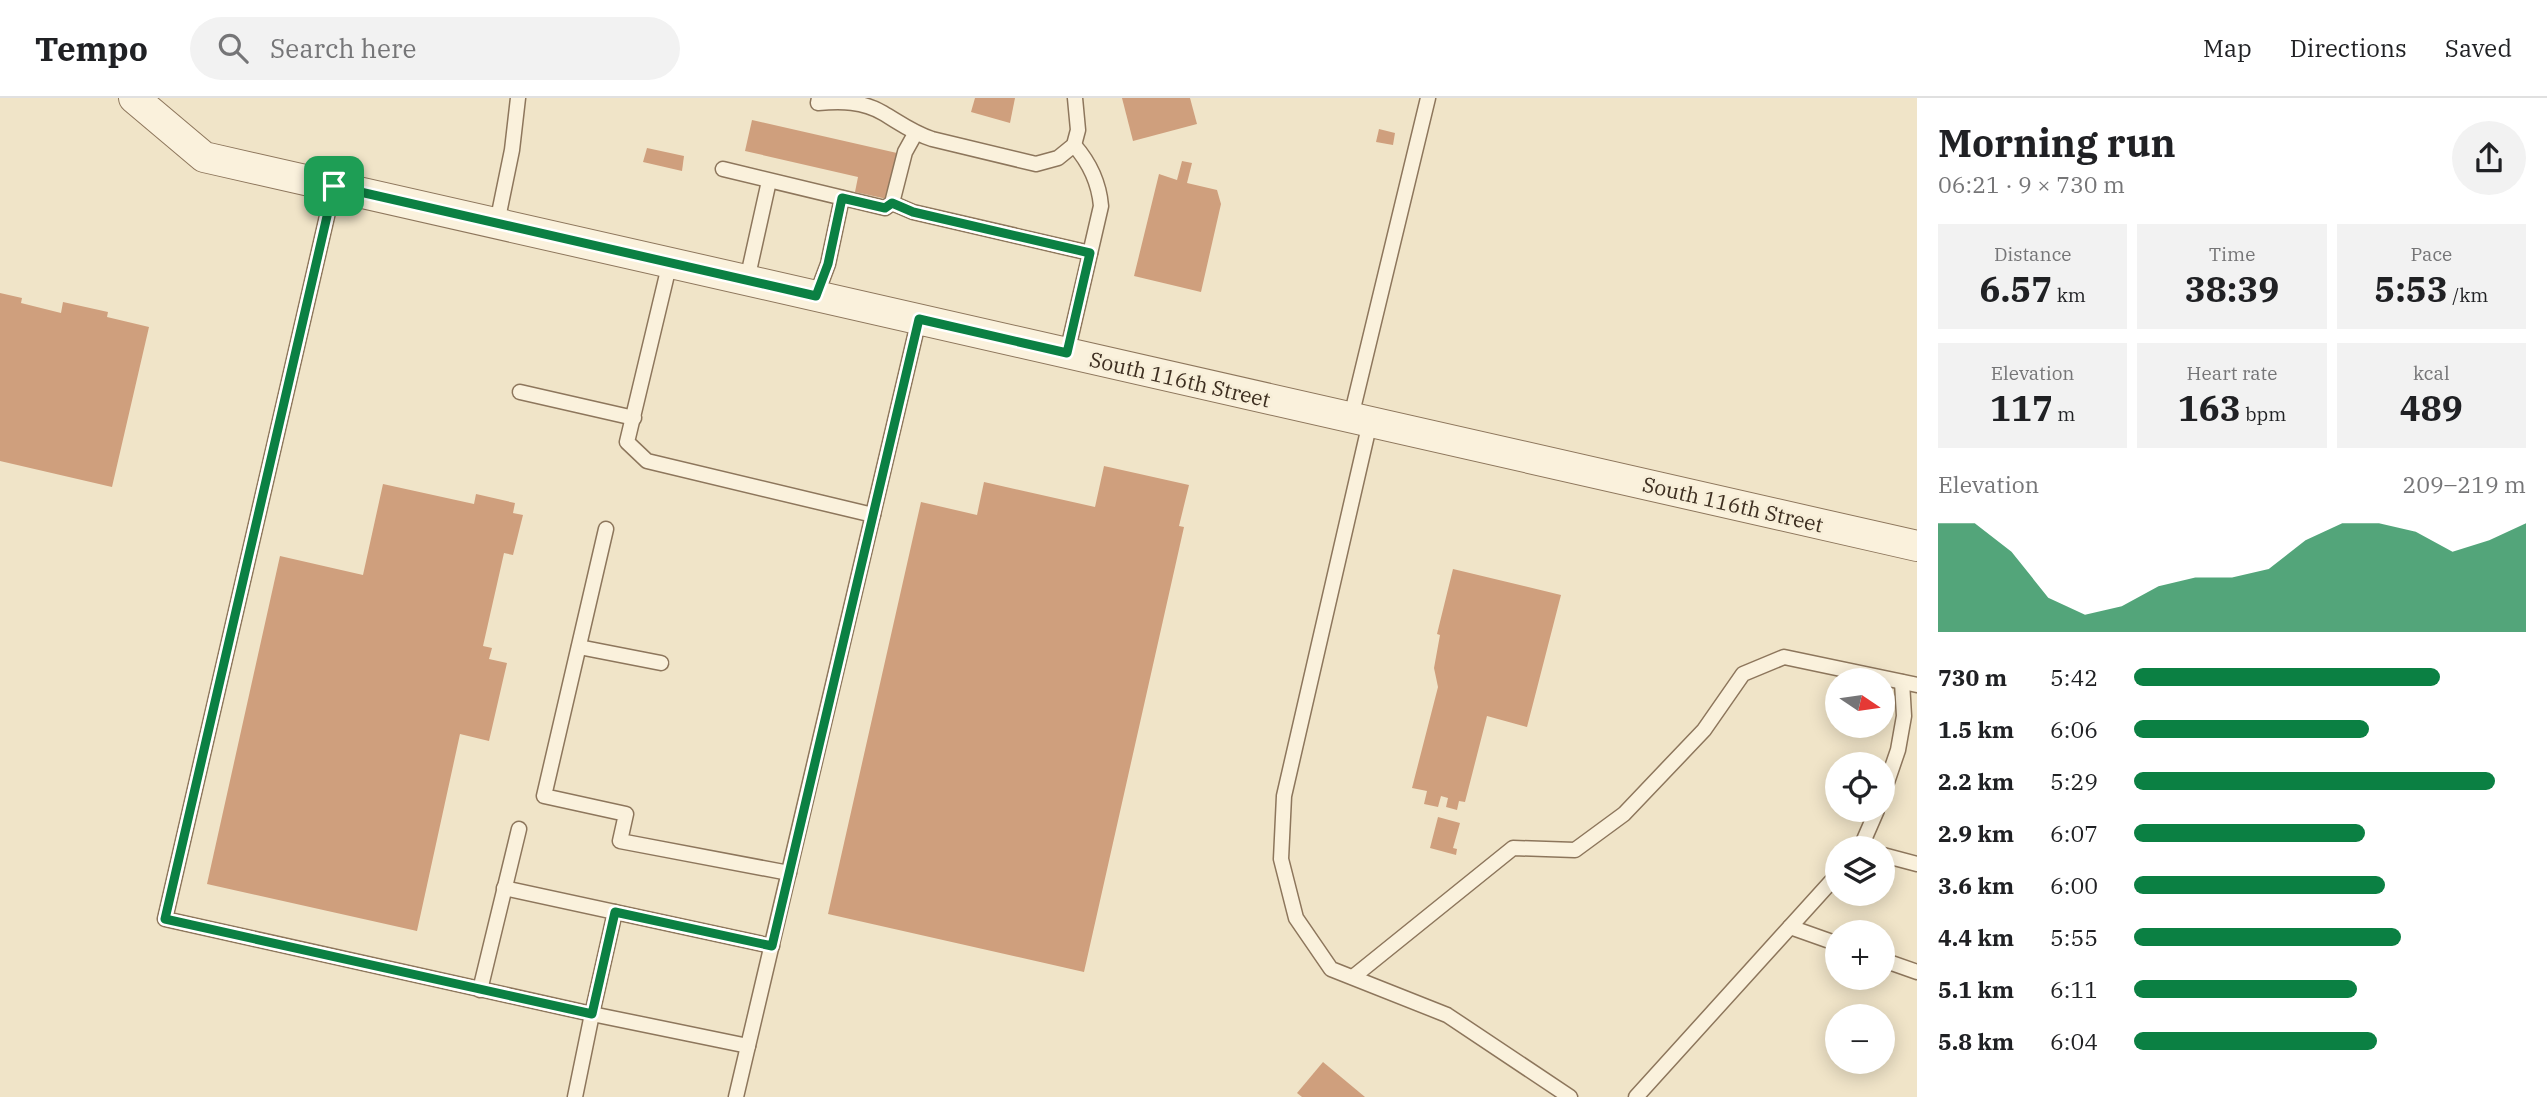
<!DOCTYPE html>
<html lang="en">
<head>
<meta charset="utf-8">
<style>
	:root { --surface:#fff; --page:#f2f2f2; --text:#202124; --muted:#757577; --line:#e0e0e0; --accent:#0b8043 }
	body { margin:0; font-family:"IBM Plex Serif",serif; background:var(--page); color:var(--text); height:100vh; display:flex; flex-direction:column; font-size:26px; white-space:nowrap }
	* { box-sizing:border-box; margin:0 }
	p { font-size:23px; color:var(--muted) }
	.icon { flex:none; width:38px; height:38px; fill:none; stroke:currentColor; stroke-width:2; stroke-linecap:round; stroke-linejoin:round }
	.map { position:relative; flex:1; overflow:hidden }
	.side { display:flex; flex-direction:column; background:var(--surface); width:630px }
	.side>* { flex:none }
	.needle { width:46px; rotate:103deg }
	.buttons { position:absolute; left:1825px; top:570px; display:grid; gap:14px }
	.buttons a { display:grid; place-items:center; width:70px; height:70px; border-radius:50%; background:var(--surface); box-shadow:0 4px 18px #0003; font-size:35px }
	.pin { position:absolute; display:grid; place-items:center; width:60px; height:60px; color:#fff; margin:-30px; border-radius:14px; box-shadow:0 4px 10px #0006 }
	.round { display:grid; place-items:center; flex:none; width:74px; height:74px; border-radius:37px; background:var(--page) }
	.overview { display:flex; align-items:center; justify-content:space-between; height:119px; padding:0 21px }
	h1 { font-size:38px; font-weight:700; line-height:52px }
	.figures { display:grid; grid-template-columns:repeat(3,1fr); gap:10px; height:119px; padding:7px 21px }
	.figures div { display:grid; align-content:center; border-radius:0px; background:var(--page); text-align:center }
	.figures b { font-size:35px; font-weight:700 }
	.figures small { font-size:19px; font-weight:400 }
	.figures p { font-size:19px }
	.chart { height:196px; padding:14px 21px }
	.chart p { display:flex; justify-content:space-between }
	.chart svg { width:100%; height:126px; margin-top:7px; fill:var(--accent); opacity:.7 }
	ul { padding:0 21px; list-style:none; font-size:23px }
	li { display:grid; grid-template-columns:112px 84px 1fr; align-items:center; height:52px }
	li i { height:18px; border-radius:9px; background:var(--accent) }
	header { display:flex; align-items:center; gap:42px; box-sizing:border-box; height:98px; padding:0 35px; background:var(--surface); border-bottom:2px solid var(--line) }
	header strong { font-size:33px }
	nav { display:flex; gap:38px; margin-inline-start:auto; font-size:24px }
	.search { width:490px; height:63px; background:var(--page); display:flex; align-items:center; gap:18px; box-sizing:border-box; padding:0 24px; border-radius:38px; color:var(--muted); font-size:26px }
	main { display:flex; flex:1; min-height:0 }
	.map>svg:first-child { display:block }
	.building { fill:#cf9f7d }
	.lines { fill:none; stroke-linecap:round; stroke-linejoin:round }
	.lane-casing { stroke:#8d765c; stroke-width:17 }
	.street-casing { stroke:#8d765c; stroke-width:32 }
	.lane { stroke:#faf1dc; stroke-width:14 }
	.street { stroke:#faf1dc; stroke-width:30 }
	.route-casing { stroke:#fff; stroke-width:14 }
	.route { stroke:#0b8043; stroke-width:9 }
	.labels { text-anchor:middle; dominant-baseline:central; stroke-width:5; stroke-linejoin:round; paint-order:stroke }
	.street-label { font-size:21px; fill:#3d2e20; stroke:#f7eed8 }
</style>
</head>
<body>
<header>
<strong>Tempo</strong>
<div class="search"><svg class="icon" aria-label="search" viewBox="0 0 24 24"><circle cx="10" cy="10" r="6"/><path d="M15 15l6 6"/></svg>Search here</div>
<nav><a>Map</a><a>Directions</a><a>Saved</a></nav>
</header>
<main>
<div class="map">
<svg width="1917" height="999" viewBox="0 0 1917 999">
	<rect width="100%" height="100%" fill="#f0e4c8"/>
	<!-- building -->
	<g class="building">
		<path d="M 975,0 L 1015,0 L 1010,25 L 971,14 Z"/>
		<path d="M 1122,0 L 1190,0 L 1197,26 L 1133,43 Z"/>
		<path d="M 752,22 L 897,55 L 887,101 L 855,94 L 858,79 L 745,53 Z"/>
		<path d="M 1379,31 L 1395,35 L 1393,47 L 1376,44 Z"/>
		<path d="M 647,50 L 684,58 L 682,73 L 643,64 Z"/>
		<path d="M 1182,63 L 1192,65 L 1187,85 L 1217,92 L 1221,106 L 1201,194 L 1134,178 L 1159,76 L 1177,82 Z"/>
		<path d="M 0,195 L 22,200 L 21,205 L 61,215 L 63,204 L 108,214 L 107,219 L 149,229 L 112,389 L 0,363 Z"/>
		<path d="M 1104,368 L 1189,387 L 1179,428 L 1184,429 L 1084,874 L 828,816 L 921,404 L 977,417 L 984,384 L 1095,409 Z"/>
		<path d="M 383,386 L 474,406 L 476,396 L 515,405 L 513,415 L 523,417 L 513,457 L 504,455 L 483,548 L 492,550 L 489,561 L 507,565 L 489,643 L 460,636 L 417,833 L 207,786 L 280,458 L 363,477 Z"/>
		<path d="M 1453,471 L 1561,497 L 1527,629 L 1487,618 L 1465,704 L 1459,703 L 1457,712 L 1446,709 L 1448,700 L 1441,698 L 1438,709 L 1424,706 L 1427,693 L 1412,690 L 1438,589 L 1434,570 L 1440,537 L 1437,536 Z"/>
		<path d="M 1438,719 L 1460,725 L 1453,750 L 1457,751 L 1456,757 L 1430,750 Z"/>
		<path d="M 1323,964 L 1365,999 L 1302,999 L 1297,995 Z"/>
	</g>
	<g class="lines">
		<defs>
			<g id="lane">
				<path d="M 819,0 L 818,5 C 841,3 863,3 883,15 C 900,25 913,35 932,41 L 1036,66 L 1058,60 L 1074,47 L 1078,32 L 1075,0"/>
				<path d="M 723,71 L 885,110 L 892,105 L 905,54 L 915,36"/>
				<path d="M 334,88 L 165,821 L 592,916 L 575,999"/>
				<path d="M 892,105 L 913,114 L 1090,155"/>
				<path d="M 497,125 L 512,52 L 518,0"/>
				<path d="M 670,164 L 627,344 L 647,363 L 873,417"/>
				<path d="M 747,182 L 769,83"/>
				<path d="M 816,198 L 828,166 L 842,100"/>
				<path d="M 1067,255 L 1101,108 C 1099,85 1089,64 1074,47"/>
				<path d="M 520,294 L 634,320"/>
				<path d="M 1351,319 L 1428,0"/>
				<path d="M 1370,324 L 1284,698 L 1281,761 L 1296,820 L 1331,871 L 1447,917 L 1570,999"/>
				<path d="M 606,431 L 544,698 L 626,716 L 620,743 L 789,775"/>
				<path d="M 579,549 L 661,565"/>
				<path d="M 1883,696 L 1898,652 L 1904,618 L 1902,584"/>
				<path d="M 1860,751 L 1877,712"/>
				<path d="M 1883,757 L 1917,766"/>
				<path d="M 504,790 L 772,848"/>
				<path d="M 615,814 L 592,916 L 748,948"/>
				<path d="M 1790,829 L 1838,846"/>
				<path d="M 1883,862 L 1917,874"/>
				<path d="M 1353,879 L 1513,750 L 1575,752 L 1624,716 L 1704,632 L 1743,576 L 1784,559 L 1917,587"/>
				<path d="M 480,892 L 519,731"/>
				<path d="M 736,999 L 919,221"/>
				<path d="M 1636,999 L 1838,776"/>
			</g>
			<path id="street" d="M 134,0 L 204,59 L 1917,448"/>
		</defs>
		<!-- lane casing -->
		<use href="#lane" class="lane-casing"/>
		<!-- street casing -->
		<use href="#street" class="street-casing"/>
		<!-- lane -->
		<use href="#lane" class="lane"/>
		<!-- street -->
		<use href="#street" class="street"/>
	</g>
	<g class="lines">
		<defs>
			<path id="route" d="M 334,88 L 816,198 L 828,166 L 842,100 L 885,110 L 892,105 L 913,114 L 1090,155 L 1067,255 L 919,221 L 772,848 L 615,814 L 592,916 L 165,821 Z"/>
		</defs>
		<!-- route casing -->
		<use href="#route" class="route-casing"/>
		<!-- route -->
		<use href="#route" class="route"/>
	</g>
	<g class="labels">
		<!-- street labels -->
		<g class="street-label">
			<text transform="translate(1180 281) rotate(13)">South 116th Street</text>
			<text transform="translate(1733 406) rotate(13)">South 116th Street</text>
		</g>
	</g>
</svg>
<div class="buttons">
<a><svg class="needle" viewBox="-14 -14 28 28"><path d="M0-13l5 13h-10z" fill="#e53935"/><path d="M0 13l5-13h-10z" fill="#757577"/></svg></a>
<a><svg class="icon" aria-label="locate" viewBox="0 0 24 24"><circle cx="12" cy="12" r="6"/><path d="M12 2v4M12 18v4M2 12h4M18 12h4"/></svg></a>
<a><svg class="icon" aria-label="layers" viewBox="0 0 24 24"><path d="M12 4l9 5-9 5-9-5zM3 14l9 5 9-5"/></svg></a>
<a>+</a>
<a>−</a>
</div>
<div class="pin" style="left:334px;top:88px;background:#1e9e55"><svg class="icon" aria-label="arrive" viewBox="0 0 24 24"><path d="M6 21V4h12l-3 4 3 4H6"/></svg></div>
</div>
<section class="side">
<div class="overview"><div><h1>Morning run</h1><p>06:21 · 9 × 730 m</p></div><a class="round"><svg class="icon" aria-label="share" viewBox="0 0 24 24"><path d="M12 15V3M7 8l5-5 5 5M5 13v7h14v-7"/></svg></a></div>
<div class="figures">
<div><p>Distance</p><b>6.57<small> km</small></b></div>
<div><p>Time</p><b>38:39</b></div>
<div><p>Pace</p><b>5:53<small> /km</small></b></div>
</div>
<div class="figures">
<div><p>Elevation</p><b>117<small> m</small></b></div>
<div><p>Heart rate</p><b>163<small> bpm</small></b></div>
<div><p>kcal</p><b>489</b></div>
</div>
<div class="chart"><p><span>Elevation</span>209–219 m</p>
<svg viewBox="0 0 160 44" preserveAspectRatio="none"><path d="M0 44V6L10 6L20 16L30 32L40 38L50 35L60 28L70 25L80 25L90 22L100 12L110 6L120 6L130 9L140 16L150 12L160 6V44z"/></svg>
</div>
<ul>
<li><b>730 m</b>5:42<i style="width:78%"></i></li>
<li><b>1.5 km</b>6:06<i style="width:60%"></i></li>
<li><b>2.2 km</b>5:29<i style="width:92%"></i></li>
<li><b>2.9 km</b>6:07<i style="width:59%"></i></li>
<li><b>3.6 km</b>6:00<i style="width:64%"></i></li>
<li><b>4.4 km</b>5:55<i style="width:68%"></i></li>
<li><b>5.1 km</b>6:11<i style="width:57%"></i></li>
<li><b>5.8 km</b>6:04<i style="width:62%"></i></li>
</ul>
</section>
</main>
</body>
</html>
